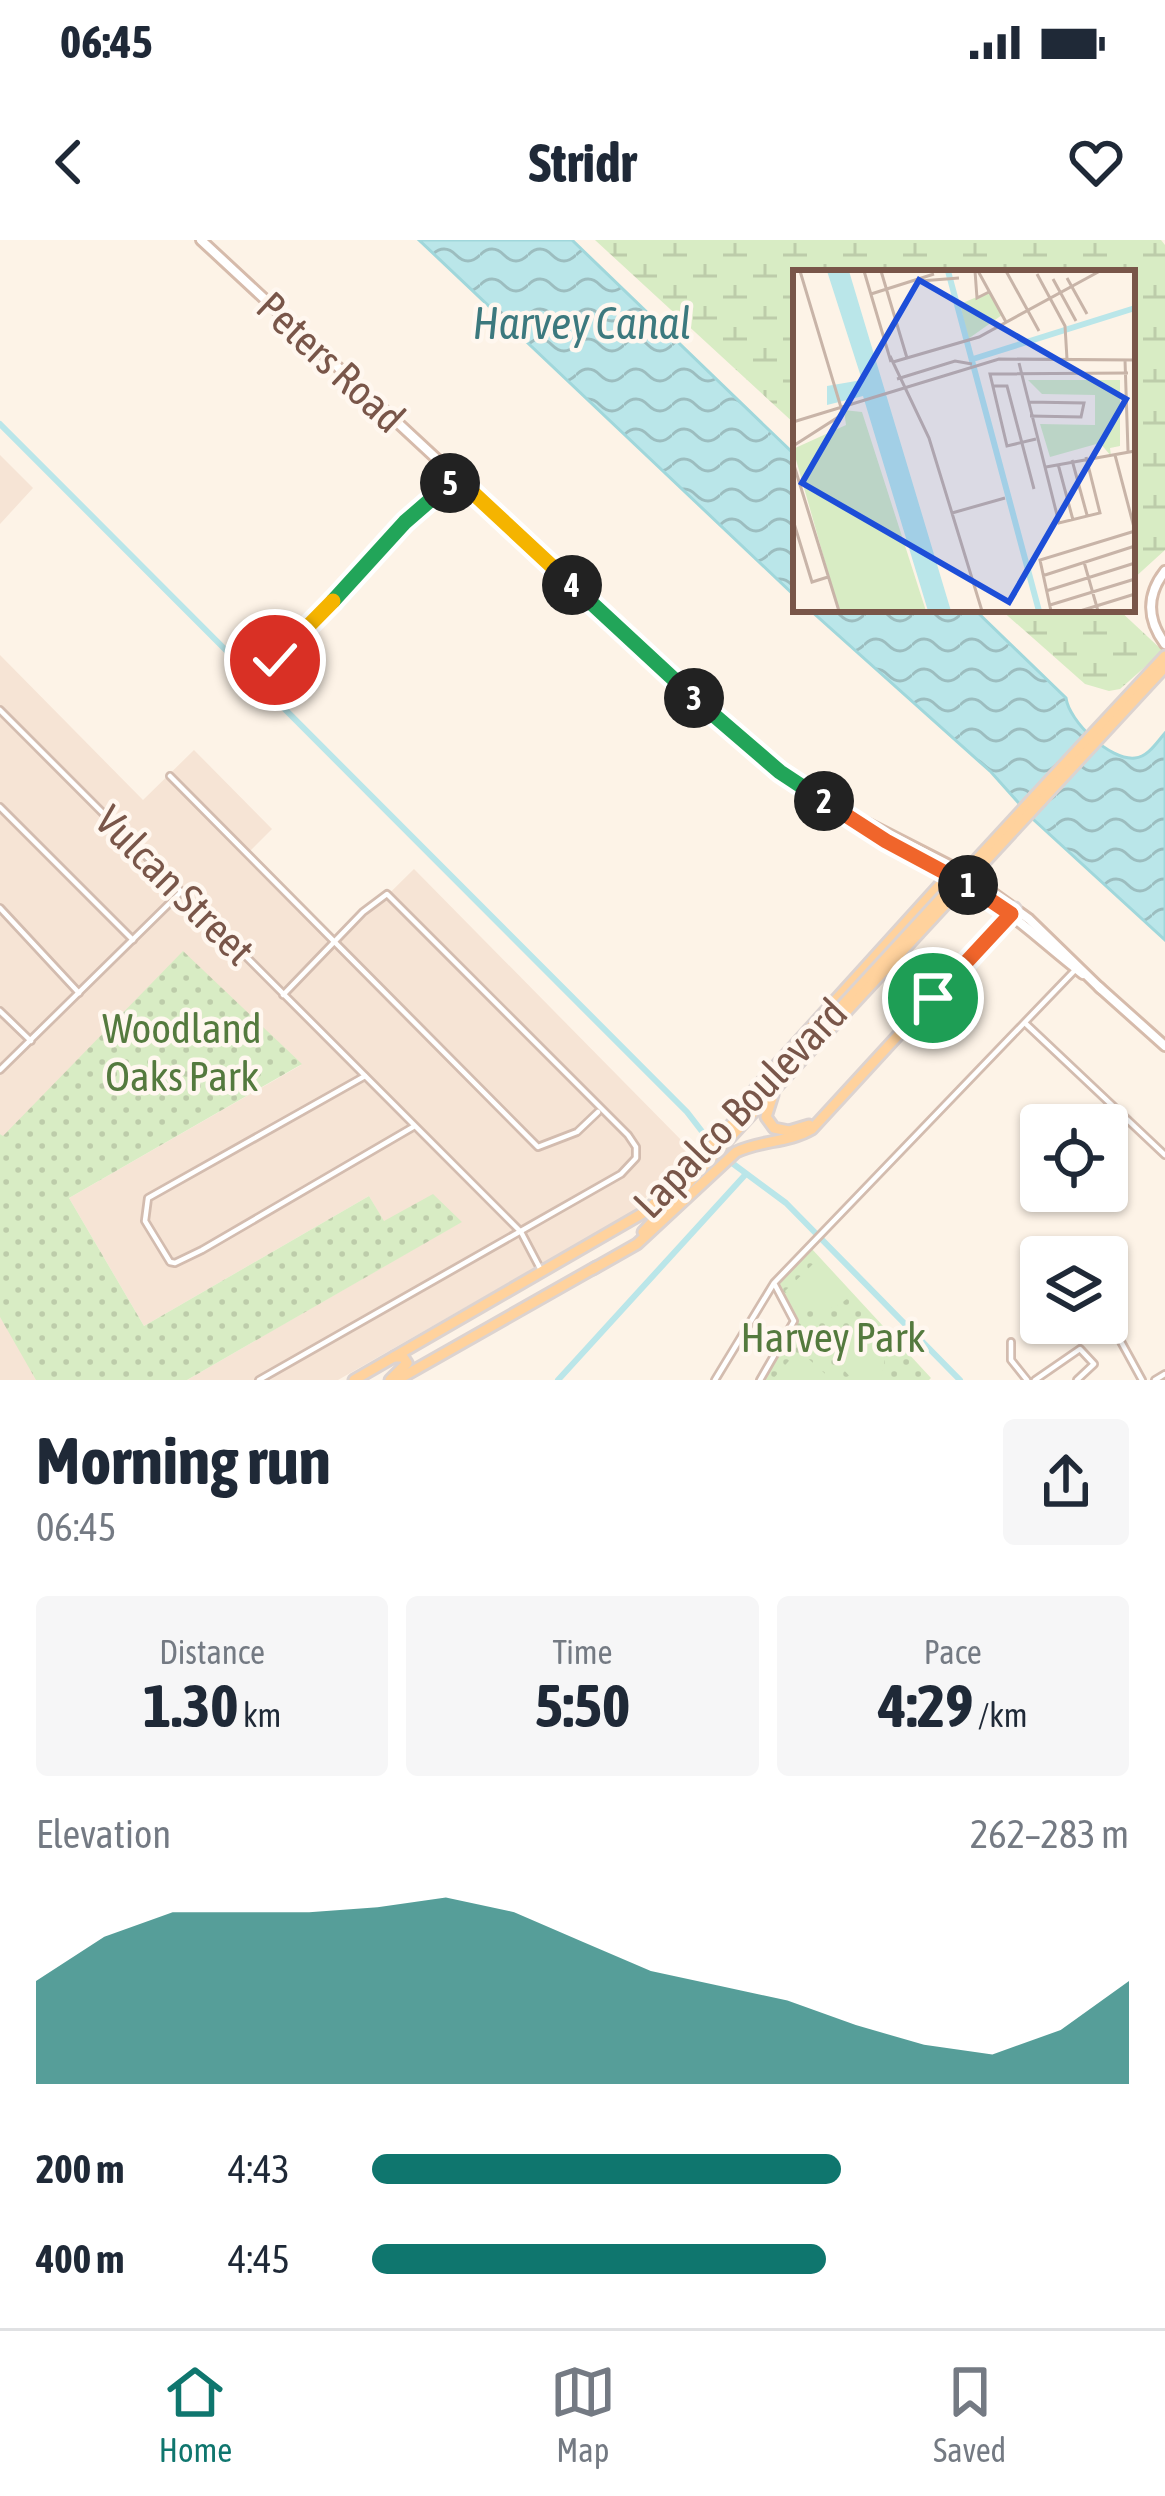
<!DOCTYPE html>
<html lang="en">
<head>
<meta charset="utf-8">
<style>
	:root { --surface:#fff; --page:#f6f6f7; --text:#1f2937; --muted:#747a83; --line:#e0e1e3; --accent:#0f766e }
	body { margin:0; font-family:"Asap Condensed",sans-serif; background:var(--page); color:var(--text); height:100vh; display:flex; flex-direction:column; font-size:45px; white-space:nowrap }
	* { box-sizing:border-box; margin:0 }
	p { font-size:39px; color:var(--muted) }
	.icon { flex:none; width:66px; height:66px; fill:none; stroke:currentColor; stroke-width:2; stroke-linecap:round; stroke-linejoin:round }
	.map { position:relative; height:1140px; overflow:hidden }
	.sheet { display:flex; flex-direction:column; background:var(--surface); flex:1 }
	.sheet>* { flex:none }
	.buttons { position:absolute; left:1020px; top:864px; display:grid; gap:24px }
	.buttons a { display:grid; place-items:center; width:108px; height:108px; border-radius:12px; background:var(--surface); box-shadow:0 3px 9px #0004; font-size:60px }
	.pin { position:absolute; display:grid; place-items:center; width:102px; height:102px; color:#fff; margin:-51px; border:6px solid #fff; border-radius:50%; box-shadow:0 3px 12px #0007 }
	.km { position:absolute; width:60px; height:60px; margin:-30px; border-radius:50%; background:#222; color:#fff; font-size:33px; line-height:60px; text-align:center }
	.round { display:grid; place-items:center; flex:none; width:126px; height:126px; border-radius:12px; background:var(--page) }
	.summary { display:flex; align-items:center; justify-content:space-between; height:204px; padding:0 36px }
	h1 { font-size:66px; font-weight:700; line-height:90px }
	.stats { display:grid; grid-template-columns:repeat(3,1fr); gap:18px; height:204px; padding:12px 36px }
	.stats div { display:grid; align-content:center; border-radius:12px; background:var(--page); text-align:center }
	.stats b { font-size:60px; font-weight:700 }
	.stats small { font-size:33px; font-weight:400 }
	.stats p { font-size:33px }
	.chart { height:336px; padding:24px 36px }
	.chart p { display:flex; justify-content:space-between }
	.chart svg { width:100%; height:216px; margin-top:12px; fill:var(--accent); opacity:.7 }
	ul { padding:0 36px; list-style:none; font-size:39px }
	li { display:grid; grid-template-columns:192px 144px 1fr; align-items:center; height:90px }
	li i { height:30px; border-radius:15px; background:var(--accent) }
	.status { display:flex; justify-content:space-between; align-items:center; height:84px; padding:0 60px; background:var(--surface); direction:ltr }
	.status svg { height:33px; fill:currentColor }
	header { display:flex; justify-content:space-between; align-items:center; height:156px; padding:0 36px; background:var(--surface); font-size:54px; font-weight:700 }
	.tabs { display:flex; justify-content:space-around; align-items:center; height:168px; border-top:3px solid var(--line); background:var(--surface); font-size:33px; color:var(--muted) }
	.tabs a { display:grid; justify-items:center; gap:6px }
	.tabs .on { color:var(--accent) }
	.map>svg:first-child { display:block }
	.residential { fill:#f6e4d5 }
	.grass { fill:url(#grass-dots) }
	.wetland { fill:url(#wetland-marsh) }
	.garden { fill:#d8ecc4 }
	.water { fill:url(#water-waves); stroke:#a0d7db; stroke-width:3 }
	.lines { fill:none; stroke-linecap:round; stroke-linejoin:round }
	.canal { stroke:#bae6e9; stroke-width:6 }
	.minor-casing { stroke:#d3bcaf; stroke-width:10 }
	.secondary-casing { stroke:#d6bbab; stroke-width:14 }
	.primary-casing { stroke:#dcd3d0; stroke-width:15 }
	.minor { stroke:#fff; stroke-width:4.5 }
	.secondary { stroke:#fff; stroke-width:8 }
	.primary { stroke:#ffd29d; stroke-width:9 }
	.primary-bridge-casing { stroke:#dcd3d0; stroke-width:15; stroke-linecap:butt }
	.primary-bridge { stroke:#ffd29d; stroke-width:9 }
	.split-1-casing { stroke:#fff; stroke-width:24 }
	.split-2-casing { stroke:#fff; stroke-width:24 }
	.split-3-casing { stroke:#fff; stroke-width:24 }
	.split-4-casing { stroke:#fff; stroke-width:24 }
	.split-5-casing { stroke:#fff; stroke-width:24 }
	.split-6-casing { stroke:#fff; stroke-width:24 }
	.split-7-casing { stroke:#fff; stroke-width:24 }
	.split-1 { stroke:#f0652b; stroke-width:15 }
	.split-2 { stroke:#f0652b; stroke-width:15 }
	.split-3 { stroke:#22a559; stroke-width:15 }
	.split-4 { stroke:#22a559; stroke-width:15 }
	.split-5 { stroke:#f5b400; stroke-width:15 }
	.split-6 { stroke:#22a559; stroke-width:15 }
	.split-7 { stroke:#f5b400; stroke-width:15 }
	.labels { text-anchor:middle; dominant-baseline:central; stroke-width:9; stroke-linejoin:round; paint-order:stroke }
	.street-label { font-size:42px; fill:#795649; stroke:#fff7ef }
	.park-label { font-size:42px; fill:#547a3e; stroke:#fff7ef }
	.water-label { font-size:45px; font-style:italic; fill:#3c797e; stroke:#fff7ef }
	.inset-river { fill:none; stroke:#bae6e9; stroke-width:6 }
	.inset-road { fill:none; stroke:#c8b4a8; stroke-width:3 }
	.view { fill:#1d4ed8; fill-opacity:0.15; stroke:#1d4ed8; stroke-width:6 }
	.inset-edge { fill:none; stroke:#795649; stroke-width:6 }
</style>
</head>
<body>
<div class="status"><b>06:45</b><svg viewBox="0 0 49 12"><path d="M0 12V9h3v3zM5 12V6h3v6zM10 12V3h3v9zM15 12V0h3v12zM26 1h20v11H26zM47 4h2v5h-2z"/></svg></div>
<header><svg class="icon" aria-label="back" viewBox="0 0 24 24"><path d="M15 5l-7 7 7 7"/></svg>Stridr<svg class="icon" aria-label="heart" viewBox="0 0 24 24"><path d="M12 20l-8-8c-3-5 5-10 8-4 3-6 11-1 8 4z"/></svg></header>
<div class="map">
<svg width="1165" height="1140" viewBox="0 0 1165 1140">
	<defs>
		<pattern id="grass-dots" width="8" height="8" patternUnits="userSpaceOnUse" patternTransform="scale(3)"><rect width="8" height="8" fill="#d8ecc4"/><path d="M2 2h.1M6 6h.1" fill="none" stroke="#bdccaa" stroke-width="1.8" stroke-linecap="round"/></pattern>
		<pattern id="wetland-marsh" width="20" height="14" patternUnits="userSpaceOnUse" patternTransform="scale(3)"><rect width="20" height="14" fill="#d8ecc4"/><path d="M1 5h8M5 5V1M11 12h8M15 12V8" fill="none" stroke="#bdccaa"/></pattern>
		<pattern id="water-waves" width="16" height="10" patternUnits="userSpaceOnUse" patternTransform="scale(3)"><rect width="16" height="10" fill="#bae6e9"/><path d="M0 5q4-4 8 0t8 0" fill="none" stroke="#9cbdbf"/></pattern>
	</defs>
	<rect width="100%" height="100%" fill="#fdf3e7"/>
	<!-- residential -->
	<g class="residential">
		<path d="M 0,215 L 33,248 L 0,284 Z"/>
		<path d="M 0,415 L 143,560 L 194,510 L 272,589 L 250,611 L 340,702 L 414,629 L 690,909 L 633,972 L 338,1140 L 187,1140 L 461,982 L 384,982 L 369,956 L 144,1086 L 69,958 L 301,825 L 3,897 L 0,894 Z"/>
		<path d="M 0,1072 L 40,1140 L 0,1140 Z"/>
	</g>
	<!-- grass -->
	<g class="grass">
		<path d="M 183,711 L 302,824 L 69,958 L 144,1086 L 369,956 L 384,981 L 433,954 L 462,982 L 187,1140 L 36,1140 L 0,1077 L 0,894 L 3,896 Z"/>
		<path d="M 811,1008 L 931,1138 L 929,1140 L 760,1140 L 794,1081 L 774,1043 Z"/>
	</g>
	<!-- wetland -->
	<g class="wetland">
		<path d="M 595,0 L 1161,0 L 1165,5 L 1165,310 L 1132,340 L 1132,33 L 796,33 L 796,185 Z"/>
		<path d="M 1000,369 L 1118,369 L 1163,411 L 1120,449 L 1109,451 L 1085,444 Z"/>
	</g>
	<!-- garden -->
	<g class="garden">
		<path d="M 813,1024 L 819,1024 L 851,1055 C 835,1071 817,1074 796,1067 L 785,1051 Z"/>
		<path d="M 869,1076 C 886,1097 889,1114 880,1140 L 853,1140 L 832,1117 L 833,1112 Z"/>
		<path d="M 801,1112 L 832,1140 L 772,1140 L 795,1114 Z"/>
	</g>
	<!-- water -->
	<g class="water">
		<path d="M 419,0 L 572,0 L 796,216 L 796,357 Z"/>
		<path d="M 809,369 L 974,369 L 1066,458 C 1069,481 1110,521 1135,518 C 1148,517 1157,502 1165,493 L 1165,700 L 1034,580 L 991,532 Z"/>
	</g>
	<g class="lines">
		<!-- canal -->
		<g class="canal">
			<path d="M 0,184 L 687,872 L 714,907"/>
			<path d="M 728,920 L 786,963 L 960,1140"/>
			<path d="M 558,1140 L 745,935"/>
		</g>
		<defs>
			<g id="minor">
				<path d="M 271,427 L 405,282 L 456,239"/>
				<path d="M 0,470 L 521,992 L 542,1032"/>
				<path d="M 170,536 L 538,907 L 577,892 L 598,872"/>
				<path d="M 0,567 L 133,700"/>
				<path d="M 0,668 L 79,753"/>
				<path d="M 0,771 L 31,801"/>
				<path d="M 1025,783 L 1165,915"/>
				<path d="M 0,830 L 180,653"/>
				<path d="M 365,836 L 148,958 L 145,981 L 170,1022 L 175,1023 L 202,1010 L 413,887"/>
				<path d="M 1119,1098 L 1142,1140"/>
				<path d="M 1011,1102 L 1011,1120 L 1027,1140"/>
				<path d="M 259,1140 L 621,934 L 636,918 L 636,907 L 628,895 L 387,654 L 363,672 L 283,755"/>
				<path d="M 715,1140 L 774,1043 L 1076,729"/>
				<path d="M 760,1140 L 794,1081 L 775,1045"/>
				<path d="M 1035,1140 L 1080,1109 L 1094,1124 L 1077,1140"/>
				<path d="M 1155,1140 L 1165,1134"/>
			</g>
			<g id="secondary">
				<path d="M 201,0 L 735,496 L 814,556 L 957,629"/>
				<path d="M 1165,331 C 1146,355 1147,380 1165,404"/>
				<path d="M 858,581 C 897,609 940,627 980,653 C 1017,677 1048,707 1083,734"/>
				<path d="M 969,636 L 1029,679 L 1101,749"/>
				<path d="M 1099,747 L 1165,806"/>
			</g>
			<g id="primary">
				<path d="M 1035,556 L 1165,416"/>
				<path d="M 1041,561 L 1165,427"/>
				<path d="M 755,849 L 955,628"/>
				<path d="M 773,855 L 766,877 L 774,888 L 789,891 L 809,885"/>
				<path d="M 643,992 L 821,799"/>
				<path d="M 593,1029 L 637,1004 L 736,912 C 761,900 788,903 812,889 L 1015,668"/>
				<path d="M 354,1140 L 643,973 L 669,951 L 816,794"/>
				<path d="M 390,1140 L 407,1123 L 403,1117 L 394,1117"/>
				<path d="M 397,1140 L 596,1027"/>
			</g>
		</defs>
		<!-- minor casing -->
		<use href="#minor" class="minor-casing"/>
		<!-- secondary casing -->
		<use href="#secondary" class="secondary-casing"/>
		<!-- primary casing -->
		<use href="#primary" class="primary-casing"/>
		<!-- minor -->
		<use href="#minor" class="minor"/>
		<!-- secondary -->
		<use href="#secondary" class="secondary"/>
		<!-- primary -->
		<use href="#primary" class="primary"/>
		<defs>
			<g id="primary-bridge">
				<path d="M 816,794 L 1035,556"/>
				<path d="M 821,799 L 1041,561"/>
			</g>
		</defs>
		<!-- primary-bridge casing -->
		<use href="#primary-bridge" class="primary-bridge-casing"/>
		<!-- primary-bridge -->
		<use href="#primary-bridge" class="primary-bridge"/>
	</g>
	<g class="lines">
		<defs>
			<path id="split-1" d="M 933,758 L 1011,674 L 968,645"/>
			<path id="split-2" d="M 824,561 L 886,601 L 968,645"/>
			<path id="split-3" d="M 694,458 L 780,532 L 824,561"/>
			<path id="split-4" d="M 572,345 L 694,458"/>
			<path id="split-5" d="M 450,243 L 457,238 L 572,345"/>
			<path id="split-6" d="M 333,361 L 405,282 L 450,243"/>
			<path id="split-7" d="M 275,420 L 333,361"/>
		</defs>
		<!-- split-1 casing -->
		<use href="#split-1" class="split-1-casing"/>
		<!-- split-2 casing -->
		<use href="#split-2" class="split-2-casing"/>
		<!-- split-3 casing -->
		<use href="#split-3" class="split-3-casing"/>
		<!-- split-4 casing -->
		<use href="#split-4" class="split-4-casing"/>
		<!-- split-5 casing -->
		<use href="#split-5" class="split-5-casing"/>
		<!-- split-6 casing -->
		<use href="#split-6" class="split-6-casing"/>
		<!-- split-7 casing -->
		<use href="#split-7" class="split-7-casing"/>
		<!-- split-1 -->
		<use href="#split-1" class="split-1"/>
		<!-- split-2 -->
		<use href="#split-2" class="split-2"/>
		<!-- split-3 -->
		<use href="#split-3" class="split-3"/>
		<!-- split-4 -->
		<use href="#split-4" class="split-4"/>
		<!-- split-5 -->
		<use href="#split-5" class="split-5"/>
		<!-- split-6 -->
		<use href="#split-6" class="split-6"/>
		<!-- split-7 -->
		<use href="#split-7" class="split-7"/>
	</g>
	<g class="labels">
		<!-- street labels -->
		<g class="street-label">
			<text transform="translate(331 122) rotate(43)">Peters Road</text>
			<text transform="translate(175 645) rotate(45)">Vulcan Street</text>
			<text transform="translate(740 868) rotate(-46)">Lapalco Boulevard</text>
		</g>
		<!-- park labels -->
		<g class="park-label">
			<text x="182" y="788">Woodland<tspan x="182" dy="48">Oaks Park</tspan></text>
			<text x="833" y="1097">Harvey Park</text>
		</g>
		<!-- water labels -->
		<g class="water-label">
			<text x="582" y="83">Harvey Canal</text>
		</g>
	</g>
	<!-- overview -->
	<g transform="translate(793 30)">
		<rect width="342" height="342" fill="#fdf3e7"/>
		<path d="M 196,22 L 209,45 L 175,69 L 167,34 ZM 235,110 L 327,110 L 327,176 L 317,178 L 318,186 L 307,173 L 257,187 L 247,154 L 302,155 L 302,125 L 249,124 Z" fill="#d8ecc4"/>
		<path d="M 51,140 L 69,142 L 133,341 L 46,341 L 0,179 L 53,155 Z" fill="#d8ecc4"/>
		<path d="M 34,1 L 56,1 L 158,341 L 135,341 L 70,126 L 34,135 L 34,116 L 69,110 Z" fill="#bae6e9"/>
		<path class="inset-river" d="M 155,1 L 246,341M 180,89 L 342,38"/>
		<path class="inset-road" d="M 71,1 L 98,92M 88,1 L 114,88M 182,1 L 184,28 L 196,22M 185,1 L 213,52M 213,1 L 246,61M 244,4 L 272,56 L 274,89M 274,8 L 294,44M 260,9 L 283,51M 127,11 L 166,8M 78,24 L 141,4M 97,86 L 136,168 L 189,341M 332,90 L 335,181M 100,92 L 186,67 L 307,1M 226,93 L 266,253 L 307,243 L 293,187M 104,109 L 162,91 L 179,94M 199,116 L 214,116 L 241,219M 235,132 L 291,133 L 288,147 L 237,146M 0,152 L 206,89 L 342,90M 243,169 L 214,176 L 197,104 L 335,103M 0,176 L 50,144 L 7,1M 322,185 L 342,261M 279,190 L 294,245M 0,192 L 46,341M 265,194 L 280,250M 253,197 L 342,181M 159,243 L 212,228M 0,250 L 19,312 L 35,307M 291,292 L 305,341M 249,306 L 342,276M 253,321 L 342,293M 257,335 L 342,309M 258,341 L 247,290 L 342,261M 287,341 L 342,324"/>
		<path class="view" d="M 126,10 L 333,129 L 216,332 L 9,213 Z"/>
		<rect width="342" height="342" class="inset-edge"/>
	</g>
</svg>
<div class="buttons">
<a><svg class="icon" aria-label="locate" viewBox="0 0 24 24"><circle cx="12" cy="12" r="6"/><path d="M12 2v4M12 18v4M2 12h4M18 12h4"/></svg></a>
<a><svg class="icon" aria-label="layers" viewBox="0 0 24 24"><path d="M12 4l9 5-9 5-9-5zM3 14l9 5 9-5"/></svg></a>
</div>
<div class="pin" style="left:933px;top:758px;background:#1e9e55"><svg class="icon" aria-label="arrive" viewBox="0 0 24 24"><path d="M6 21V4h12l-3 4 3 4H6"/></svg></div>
<div class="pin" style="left:275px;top:420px;background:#d93025"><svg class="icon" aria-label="check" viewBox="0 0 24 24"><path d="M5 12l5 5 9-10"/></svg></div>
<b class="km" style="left:968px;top:645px">1</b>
<b class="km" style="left:824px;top:561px">2</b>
<b class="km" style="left:694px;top:458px">3</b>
<b class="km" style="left:572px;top:345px">4</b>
<b class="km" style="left:450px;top:243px">5</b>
</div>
<section class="sheet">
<div class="summary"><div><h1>Morning run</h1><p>06:45</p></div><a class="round"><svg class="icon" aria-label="share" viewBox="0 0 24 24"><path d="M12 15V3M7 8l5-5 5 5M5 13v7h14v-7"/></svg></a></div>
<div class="stats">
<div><p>Distance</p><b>1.30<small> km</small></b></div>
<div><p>Time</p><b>5:50</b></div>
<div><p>Pace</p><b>4:29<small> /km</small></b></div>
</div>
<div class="chart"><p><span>Elevation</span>262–283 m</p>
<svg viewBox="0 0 160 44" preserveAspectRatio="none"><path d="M0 44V23L10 14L20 9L30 9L40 9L50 8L60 6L70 9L80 15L90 21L100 24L110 27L120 32L130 36L140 38L150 33L160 23V44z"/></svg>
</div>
<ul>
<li><b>200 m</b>4:43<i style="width:62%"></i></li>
<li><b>400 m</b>4:45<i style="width:60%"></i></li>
</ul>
</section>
<nav class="tabs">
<a class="on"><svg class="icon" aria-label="home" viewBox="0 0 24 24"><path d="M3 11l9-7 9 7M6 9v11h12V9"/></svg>Home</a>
<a><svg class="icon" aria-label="map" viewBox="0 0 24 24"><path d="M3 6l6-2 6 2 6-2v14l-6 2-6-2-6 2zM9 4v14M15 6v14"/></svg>Map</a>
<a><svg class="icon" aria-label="saved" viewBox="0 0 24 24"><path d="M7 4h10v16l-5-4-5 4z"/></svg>Saved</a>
</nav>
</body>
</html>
